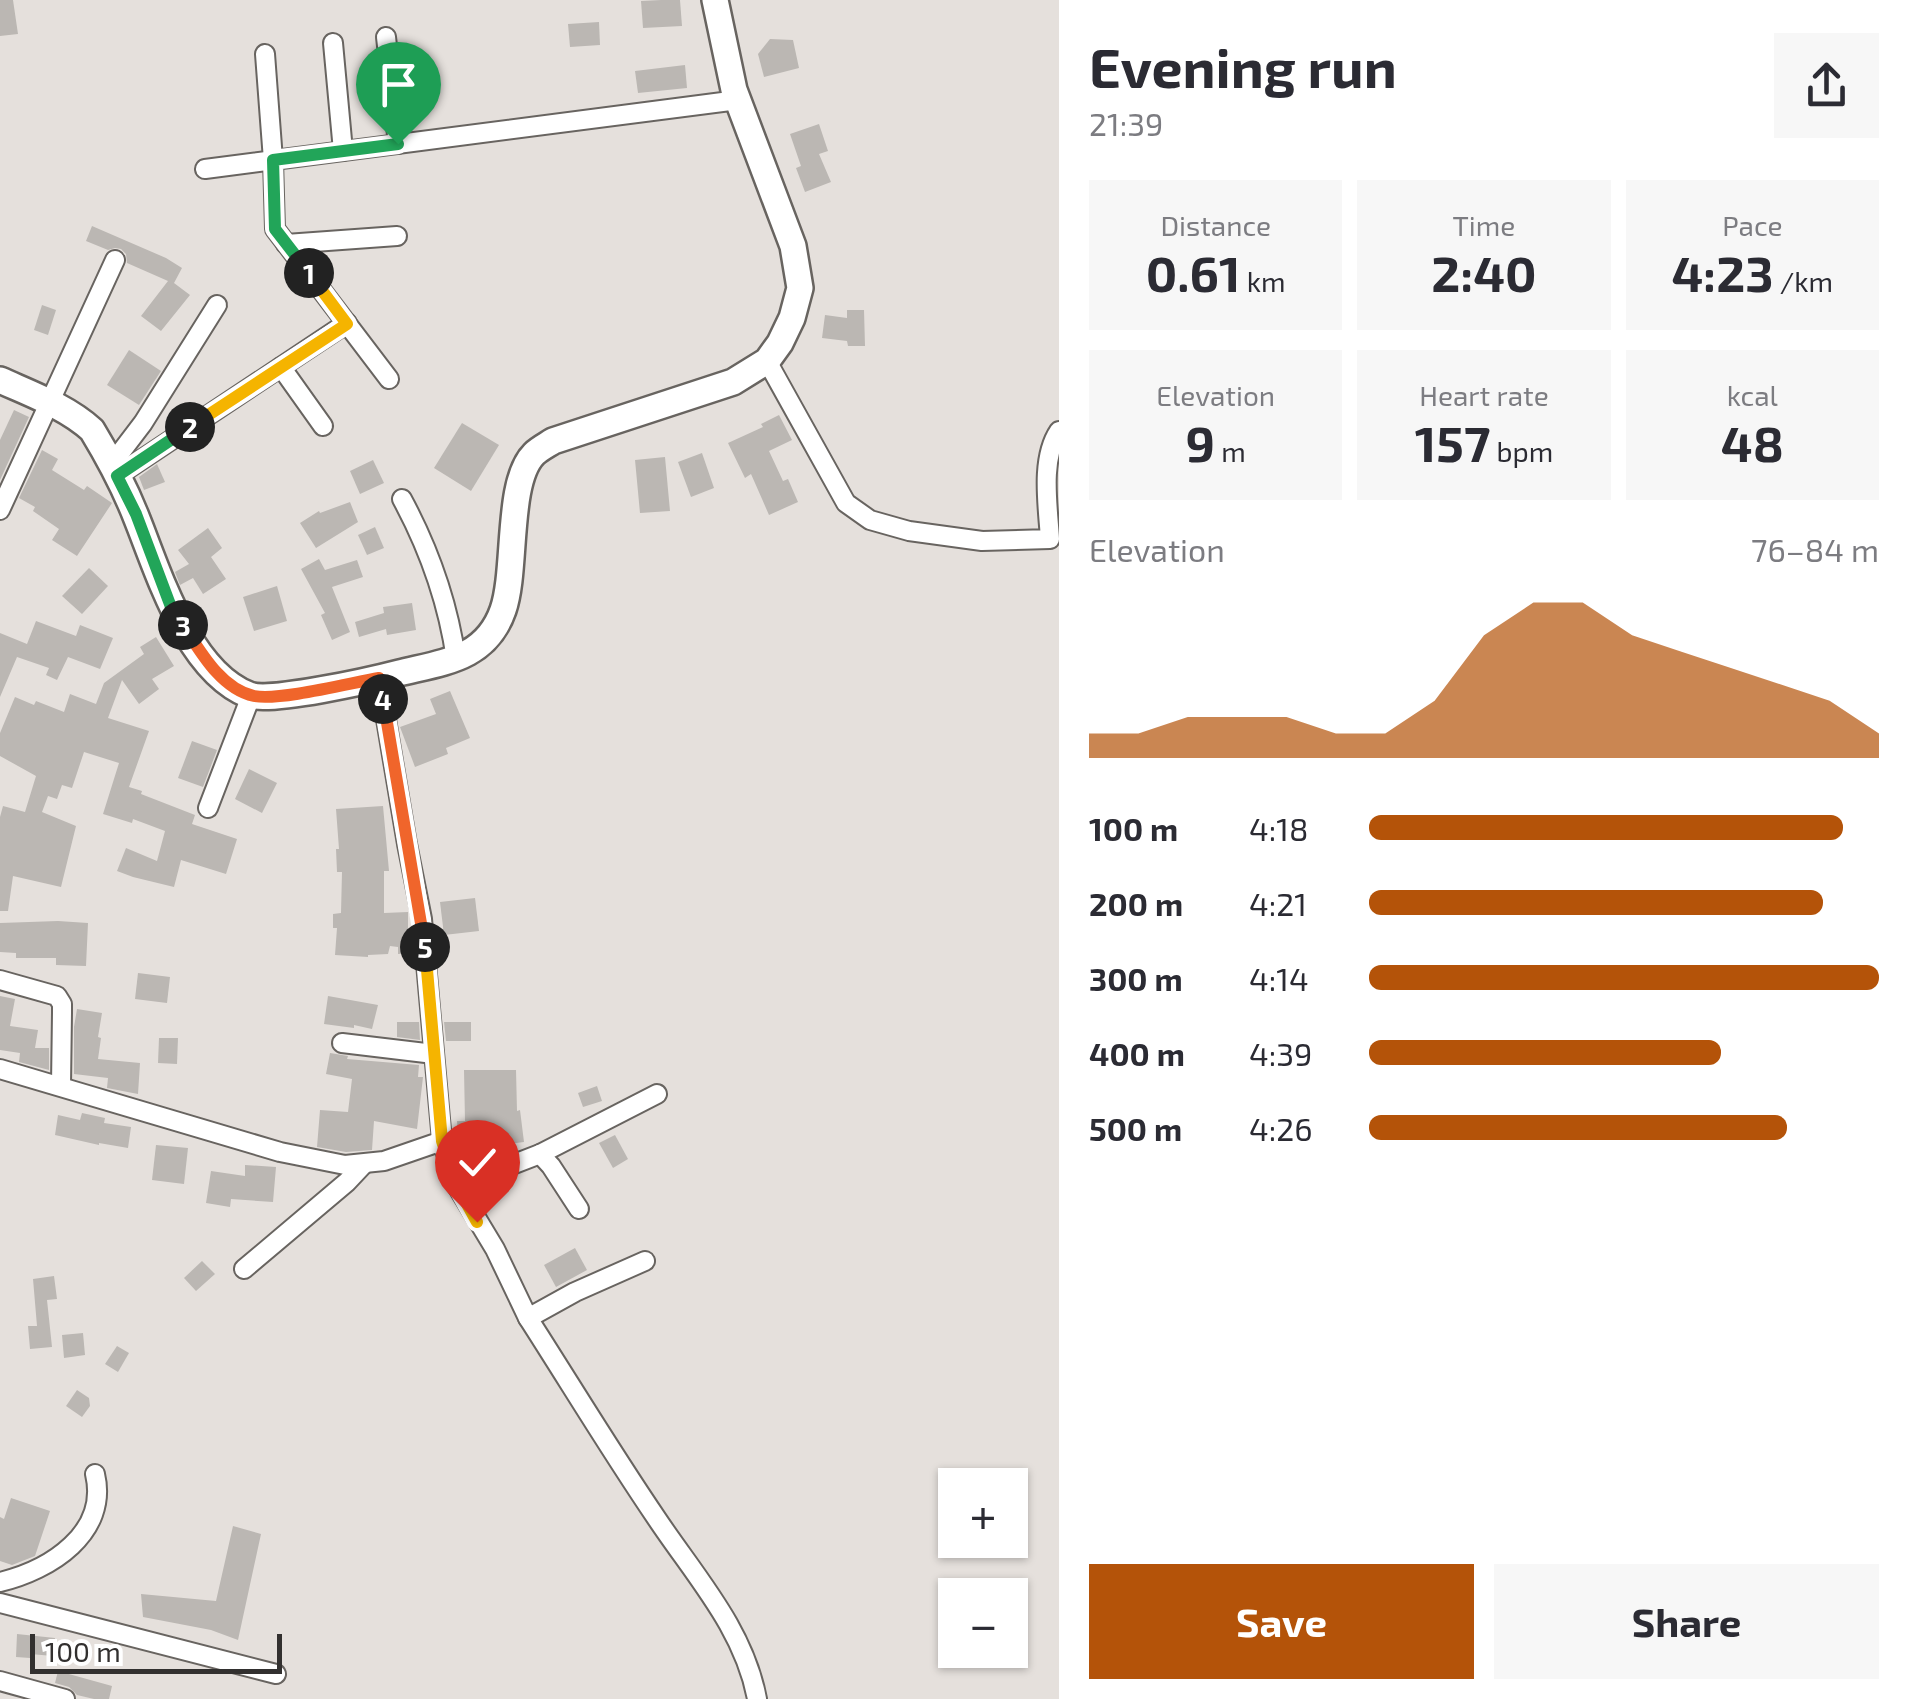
<!DOCTYPE html>
<html lang="en">
<head>
<meta charset="utf-8">
<style>
	:root { --surface:#fff; --page:#f7f7f7; --text:#2b2b33; --muted:#7c7c81; --accent:#b45309 }
	body { margin:0; font-family:"Exo 2",sans-serif; background:var(--page); color:var(--text); height:100vh; display:flex; flex-direction:column; font-size:38px; white-space:nowrap }
	* { box-sizing:border-box; margin:0 }
	p { font-size:32px; color:var(--muted) }
	.icon { flex:none; width:55px; height:55px; fill:none; stroke:currentColor; stroke-width:2; stroke-linecap:round; stroke-linejoin:round }
	.map { position:relative; flex:1; overflow:hidden }
	.drawer { display:flex; flex-direction:column; background:var(--surface); width:850px }
	.drawer>* { flex:none }
	.tools { position:absolute; left:938px; top:1468px; display:grid; gap:20px }
	.tools a { display:grid; place-items:center; width:90px; height:90px; border-radius:0px; background:var(--surface); box-shadow:0 2px 8px #0004; font-size:50px }
	.scale { position:absolute; left:30px; bottom:25px; width:252px; box-sizing:border-box; padding-left:10px; border:5px solid #32302f; border-top:0; font-size:28px; line-height:35px; white-space:nowrap; color:#32302f; -webkit-text-stroke:8px #fff; paint-order:stroke }
	.pin { position:absolute; display:grid; place-items:center; width:85px; height:85px; color:#fff; margin:-102px -42px; border-radius:50% 50% 50% 0; rotate:-45deg; box-shadow:0 0 10px #0007 }
	.pin .icon { rotate:45deg }
	.km { position:absolute; width:50px; height:50px; margin:-25px; border-radius:50%; background:#222; color:#fff; font-size:28px; line-height:50px; text-align:center }
	.round { display:grid; place-items:center; flex:none; width:105px; height:105px; border-radius:0px; background:var(--page) }
	.summary { display:flex; align-items:center; justify-content:space-between; height:170px; padding:0 30px }
	h1 { font-size:55px; font-weight:700; line-height:75px }
	.metrics { display:grid; grid-template-columns:repeat(3,1fr); gap:15px; height:170px; padding:10px 30px }
	.metrics div { display:grid; align-content:center; border-radius:0px; background:var(--page); text-align:center }
	.metrics b { font-size:50px; font-weight:700 }
	.metrics small { font-size:28px; font-weight:400 }
	.metrics p { font-size:28px }
	.chart { height:280px; padding:20px 30px }
	.chart p { display:flex; justify-content:space-between }
	.chart svg { width:100%; height:180px; margin-top:10px; fill:var(--accent); opacity:.7 }
	.cta { display:flex; gap:20px; margin-top:auto; padding:20px 30px }
	.cta a { flex:1; height:115px; border-radius:0px; background:var(--accent); color:#fff; font-size:40px; font-weight:700; line-height:115px; text-align:center }
	.cta a+a { background:var(--page); color:var(--text) }
	ul { padding:0 30px; list-style:none; font-size:32px }
	li { display:grid; grid-template-columns:160px 120px 1fr; align-items:center; height:75px }
	li i { height:25px; border-radius:12px; background:var(--accent) }
	main { display:flex; flex:1; min-height:0 }
	.map>svg:first-child { display:block }
	.building { fill:#bbb7b3 }
	.lines { fill:none; stroke-linecap:round; stroke-linejoin:round }
	.street-casing { stroke:#686460; stroke-width:22 }
	.secondary-casing { stroke:#686460; stroke-width:30 }
	.street { stroke:#fff; stroke-width:18 }
	.secondary { stroke:#fff; stroke-width:25 }
	.split-1-casing { stroke:#fff; stroke-width:20 }
	.split-2-casing { stroke:#fff; stroke-width:20 }
	.split-3-casing { stroke:#fff; stroke-width:20 }
	.split-4-casing { stroke:#fff; stroke-width:20 }
	.split-5-casing { stroke:#fff; stroke-width:20 }
	.split-6-casing { stroke:#fff; stroke-width:20 }
	.split-1 { stroke:#22a559; stroke-width:12 }
	.split-2 { stroke:#f5b400; stroke-width:12 }
	.split-3 { stroke:#22a559; stroke-width:12 }
	.split-4 { stroke:#f0652b; stroke-width:12 }
	.split-5 { stroke:#f0652b; stroke-width:12 }
	.split-6 { stroke:#f5b400; stroke-width:12 }
</style>
</head>
<body>
<main>
<div class="map">
<svg width="1059" height="1699" viewBox="0 0 1059 1699">
	<rect width="100%" height="100%" fill="#e5e0dc"/>
	<!-- building -->
	<g class="building">
		<path d="M 0,0 L 13,0 L 18,34 L 0,36 Z"/>
		<path d="M 661,0 L 680,0 L 682,26 L 643,28 L 641,1 Z"/>
		<path d="M 599,22 L 600,45 L 570,47 L 568,24 Z"/>
		<path d="M 770,39 L 793,40 L 799,68 L 764,77 L 758,54 Z"/>
		<path d="M 685,65 L 687,88 L 638,93 L 635,71 Z"/>
		<path d="M 819,124 L 828,151 L 819,154 L 831,182 L 805,192 L 796,168 L 801,166 L 790,134 Z"/>
		<path d="M 92,226 L 166,258 L 182,268 L 174,283 L 190,295 L 161,331 L 141,316 L 168,281 L 127,263 L 126,254 L 121,249 L 115,248 L 108,250 L 86,241 Z"/>
		<path d="M 42,305 L 56,310 L 48,335 L 34,330 Z"/>
		<path d="M 847,310 L 864,310 L 865,346 L 848,346 L 847,341 L 822,338 L 825,315 L 847,318 Z"/>
		<path d="M 129,350 L 161,371 L 139,405 L 107,385 Z"/>
		<path d="M 14,410 L 29,417 L 0,480 L 0,440 Z"/>
		<path d="M 779,415 L 792,440 L 769,451 L 783,481 L 788,479 L 798,502 L 769,515 L 751,474 L 745,478 L 728,443 L 763,427 L 761,424 Z"/>
		<path d="M 462,423 L 499,445 L 471,491 L 434,468 Z"/>
		<path d="M 42,450 L 58,459 L 52,470 L 84,490 L 87,486 L 112,503 L 77,556 L 52,540 L 59,529 L 33,511 L 35,507 L 19,498 Z"/>
		<path d="M 702,453 L 714,488 L 691,497 L 678,462 Z"/>
		<path d="M 665,457 L 670,511 L 640,513 L 635,460 Z"/>
		<path d="M 373,460 L 384,483 L 360,494 L 350,471 Z"/>
		<path d="M 157,464 L 165,482 L 144,490 L 139,477 Z"/>
		<path d="M 350,502 L 358,522 L 316,548 L 300,523 L 319,511 L 320,513 Z"/>
		<path d="M 375,527 L 384,548 L 367,555 L 358,535 Z"/>
		<path d="M 208,528 L 222,548 L 211,557 L 226,579 L 203,594 L 193,578 L 180,585 L 175,572 L 189,564 L 178,550 Z"/>
		<path d="M 319,559 L 325,570 L 357,560 L 363,577 L 332,587 L 350,632 L 332,640 L 321,615 L 325,613 L 301,569 Z"/>
		<path d="M 89,568 L 108,586 L 82,614 L 62,596 Z"/>
		<path d="M 277,586 L 287,621 L 254,631 L 243,597 Z"/>
		<path d="M 412,603 L 416,630 L 387,635 L 386,629 L 359,637 L 355,622 L 384,613 L 383,607 Z"/>
		<path d="M 36,621 L 76,636 L 80,625 L 113,638 L 100,669 L 68,657 L 57,680 L 46,675 L 49,668 L 17,657 L 0,697 L 0,633 L 27,644 Z"/>
		<path d="M 156,637 L 174,666 L 152,679 L 159,689 L 139,704 L 122,680 L 108,718 L 149,731 L 129,787 L 142,791 L 141,794 L 195,815 L 192,824 L 237,839 L 226,874 L 181,860 L 174,887 L 133,877 L 117,871 L 126,848 L 157,861 L 165,831 L 133,819 L 132,823 L 103,814 L 119,763 L 84,752 L 72,788 L 62,785 L 57,799 L 48,796 L 42,812 L 76,826 L 61,887 L 13,876 L 8,911 L 0,911 L 0,817 L 3,806 L 25,812 L 36,776 L 0,756 L 0,733 L 15,697 L 34,705 L 36,701 L 64,712 L 70,694 L 96,704 L 104,683 L 144,654 L 140,647 Z"/>
		<path d="M 450,691 L 470,738 L 446,748 L 448,754 L 415,767 L 400,727 L 436,714 L 430,699 Z"/>
		<path d="M 192,741 L 217,750 L 203,787 L 178,778 Z"/>
		<path d="M 249,769 L 277,783 L 262,813 L 235,799 Z"/>
		<path d="M 383,806 L 389,871 L 384,871 L 384,913 L 408,912 L 408,935 L 411,935 L 413,953 L 398,954 L 398,947 L 390,946 L 388,954 L 368,955 L 368,957 L 335,955 L 337,928 L 333,928 L 333,914 L 341,913 L 342,872 L 337,872 L 336,849 L 339,849 L 336,809 Z"/>
		<path d="M 475,898 L 479,931 L 444,935 L 440,902 Z"/>
		<path d="M 58,921 L 88,923 L 86,966 L 56,965 L 56,958 L 16,958 L 16,953 L 0,952 L 0,923 Z"/>
		<path d="M 138,973 L 170,977 L 167,1003 L 135,999 Z"/>
		<path d="M 0,996 L 15,999 L 10,1026 L 38,1030 L 35,1048 L 49,1048 L 49,1070 L 19,1062 L 20,1053 L 0,1050 Z"/>
		<path d="M 328,996 L 378,1005 L 372,1029 L 354,1025 L 354,1028 L 324,1024 Z"/>
		<path d="M 77,1009 L 102,1013 L 98,1037 L 101,1038 L 98,1059 L 140,1063 L 138,1094 L 107,1088 L 108,1078 L 74,1074 L 74,1027 Z"/>
		<path d="M 397,1022 L 419,1022 L 420,1040 L 397,1037 Z"/>
		<path d="M 444,1022 L 471,1022 L 471,1041 L 446,1041 Z"/>
		<path d="M 159,1038 L 178,1038 L 177,1064 L 158,1063 Z"/>
		<path d="M 330,1053 L 348,1056 L 347,1059 L 419,1065 L 418,1077 L 423,1077 L 417,1129 L 374,1121 L 372,1150 L 346,1152 L 317,1147 L 320,1110 L 348,1112 L 352,1079 L 326,1074 Z"/>
		<path d="M 464,1070 L 516,1070 L 517,1111 L 520,1110 L 524,1142 L 485,1147 L 485,1152 L 459,1153 L 457,1121 L 465,1121 Z"/>
		<path d="M 597,1086 L 602,1101 L 583,1107 L 578,1093 Z"/>
		<path d="M 82,1113 L 105,1118 L 104,1123 L 131,1127 L 128,1148 L 99,1143 L 99,1145 L 55,1135 L 58,1115 L 80,1120 Z"/>
		<path d="M 615,1135 L 628,1159 L 613,1168 L 599,1143 Z"/>
		<path d="M 156,1145 L 188,1148 L 184,1184 L 152,1180 Z"/>
		<path d="M 245,1165 L 276,1167 L 273,1202 L 231,1199 L 230,1207 L 206,1203 L 211,1171 L 245,1176 Z"/>
		<path d="M 575,1248 L 587,1270 L 556,1287 L 544,1265 Z"/>
		<path d="M 202,1261 L 215,1274 L 196,1291 L 184,1278 Z"/>
		<path d="M 54,1276 L 57,1299 L 47,1300 L 52,1347 L 30,1349 L 28,1326 L 37,1326 L 33,1279 Z"/>
		<path d="M 83,1333 L 85,1355 L 64,1358 L 62,1335 Z"/>
		<path d="M 117,1346 L 129,1353 L 118,1372 L 105,1364 Z"/>
		<path d="M 77,1390 L 89,1398 L 90,1406 L 82,1417 L 66,1406 Z"/>
		<path d="M 11,1498 L 50,1511 L 35,1556 L 12,1565 L 0,1561 L 0,1517 L 4,1519 Z"/>
		<path d="M 233,1526 L 261,1534 L 238,1640 L 211,1630 L 143,1617 L 141,1594 L 216,1601 Z"/>
		<path d="M 17,1634 L 55,1638 L 53,1656 L 30,1654 L 30,1658 L 16,1657 Z"/>
		<path d="M 58,1671 L 112,1686 L 109,1699 L 94,1699 L 77,1695 L 69,1687 L 55,1683 Z"/>
	</g>
	<g class="lines">
		<defs>
			<g id="street">
				<path d="M 386,37 L 398,144"/>
				<path d="M 333,43 L 343,151"/>
				<path d="M 265,54 L 273,160 L 275,229 L 389,379"/>
				<path d="M 205,169 L 738,100"/>
				<path d="M 286,244 L 397,236"/>
				<path d="M 767,361 L 846,503 L 870,520 L 909,531 L 982,541 L 1050,539 C 1048,506 1040,459 1059,431"/>
				<path d="M 281,367 L 323,426"/>
				<path d="M 111,465 L 143,423 L 217,305"/>
				<path d="M 117,476 L 347,323"/>
				<path d="M 402,499 C 429,549 448,603 456,659"/>
				<path d="M 0,510 L 115,260"/>
				<path d="M 208,808 L 251,696"/>
				<path d="M 0,980 L 57,996 L 62,1004 L 62,1013 L 61,1085"/>
				<path d="M 342,1043 L 434,1054"/>
				<path d="M 0,1069 L 280,1152 L 345,1165 L 384,1161 L 442,1141 L 422,919 L 407,844 L 379,678"/>
				<path d="M 442,1141 L 457,1186 L 495,1249 L 528,1318 L 575,1292 L 645,1261"/>
				<path d="M 540,1154 L 551,1166 L 579,1209"/>
				<path d="M 457,1186 L 540,1154 L 657,1094"/>
				<path d="M 244,1269 L 347,1182 L 363,1165"/>
				<path d="M 528,1318 C 571,1385 612,1453 657,1519 C 695,1576 744,1629 757,1699"/>
				<path d="M 0,1582 C 50,1570 109,1533 95,1474"/>
				<path d="M 0,1603 L 276,1674"/>
				<path d="M 0,1681 L 65,1699"/>
			</g>
			<path id="secondary" d="M 0,380 C 31,394 67,407 92,430 C 109,458 125,488 137,519 C 159,574 188,671 249,695 C 270,703 372,680 399,673 C 444,662 486,659 503,610 C 517,570 506,482 534,454 C 539,449 547,445 553,441 L 733,382 L 767,361 L 780,343 L 792,318 L 800,288 L 793,246 L 734,90 L 715,0"/>
		</defs>
		<!-- street casing -->
		<use href="#street" class="street-casing"/>
		<!-- secondary casing -->
		<use href="#secondary" class="secondary-casing"/>
		<!-- street -->
		<use href="#street" class="street"/>
		<!-- secondary -->
		<use href="#secondary" class="secondary"/>
	</g>
	<g class="lines">
		<defs>
			<path id="split-1" d="M 309,273 L 275,229 L 273,160 L 398,144"/>
			<path id="split-2" d="M 190,427 L 347,324 L 309,273"/>
			<path id="split-3" d="M 183,625 L 171,607 L 136,514 L 117,476 L 190,427"/>
			<path id="split-4" d="M 183,625 C 200,651 221,689 254,696 C 280,701 350,683 379,678 L 383,699"/>
			<path id="split-5" d="M 383,699 L 425,947"/>
			<path id="split-6" d="M 425,947 L 442,1141 L 457,1186 L 477,1222"/>
		</defs>
		<!-- split-1 casing -->
		<use href="#split-1" class="split-1-casing"/>
		<!-- split-2 casing -->
		<use href="#split-2" class="split-2-casing"/>
		<!-- split-3 casing -->
		<use href="#split-3" class="split-3-casing"/>
		<!-- split-4 casing -->
		<use href="#split-4" class="split-4-casing"/>
		<!-- split-5 casing -->
		<use href="#split-5" class="split-5-casing"/>
		<!-- split-6 casing -->
		<use href="#split-6" class="split-6-casing"/>
		<!-- split-1 -->
		<use href="#split-1" class="split-1"/>
		<!-- split-2 -->
		<use href="#split-2" class="split-2"/>
		<!-- split-3 -->
		<use href="#split-3" class="split-3"/>
		<!-- split-4 -->
		<use href="#split-4" class="split-4"/>
		<!-- split-5 -->
		<use href="#split-5" class="split-5"/>
		<!-- split-6 -->
		<use href="#split-6" class="split-6"/>
	</g>
</svg>
<div class="tools">
<a>+</a>
<a>−</a>
</div>
<div class="scale">100 m</div>
<div class="pin" style="left:398px;top:144px;background:#1e9e55"><svg class="icon" aria-label="arrive" viewBox="0 0 24 24"><path d="M6 21V4h12l-3 4 3 4H6"/></svg></div>
<div class="pin" style="left:477px;top:1222px;background:#d93025"><svg class="icon" aria-label="check" viewBox="0 0 24 24"><path d="M5 12l5 5 9-10"/></svg></div>
<b class="km" style="left:309px;top:273px">1</b>
<b class="km" style="left:190px;top:427px">2</b>
<b class="km" style="left:183px;top:625px">3</b>
<b class="km" style="left:383px;top:699px">4</b>
<b class="km" style="left:425px;top:947px">5</b>
</div>
<section class="drawer">
<div class="summary"><div><h1>Evening run</h1><p>21:39</p></div><a class="round"><svg class="icon" aria-label="share" viewBox="0 0 24 24"><path d="M12 15V3M7 8l5-5 5 5M5 13v7h14v-7"/></svg></a></div>
<div class="metrics">
<div><p>Distance</p><b>0.61<small> km</small></b></div>
<div><p>Time</p><b>2:40</b></div>
<div><p>Pace</p><b>4:23<small> /km</small></b></div>
</div>
<div class="metrics">
<div><p>Elevation</p><b>9<small> m</small></b></div>
<div><p>Heart rate</p><b>157<small> bpm</small></b></div>
<div><p>kcal</p><b>48</b></div>
</div>
<div class="chart"><p><span>Elevation</span>76–84 m</p>
<svg viewBox="0 0 160 44" preserveAspectRatio="none"><path d="M0 44V38L10 38L20 34L30 34L40 34L50 38L60 38L70 30L80 14L90 6L100 6L110 14L120 18L130 22L140 26L150 30L160 38V44z"/></svg>
</div>
<ul>
<li><b>100 m</b>4:18<i style="width:93%"></i></li>
<li><b>200 m</b>4:21<i style="width:89%"></i></li>
<li><b>300 m</b>4:14<i style="width:100%"></i></li>
<li><b>400 m</b>4:39<i style="width:69%"></i></li>
<li><b>500 m</b>4:26<i style="width:82%"></i></li>
</ul>
<div class="cta"><a>Save</a><a>Share</a></div>
</section>
</main>
</body>
</html>
